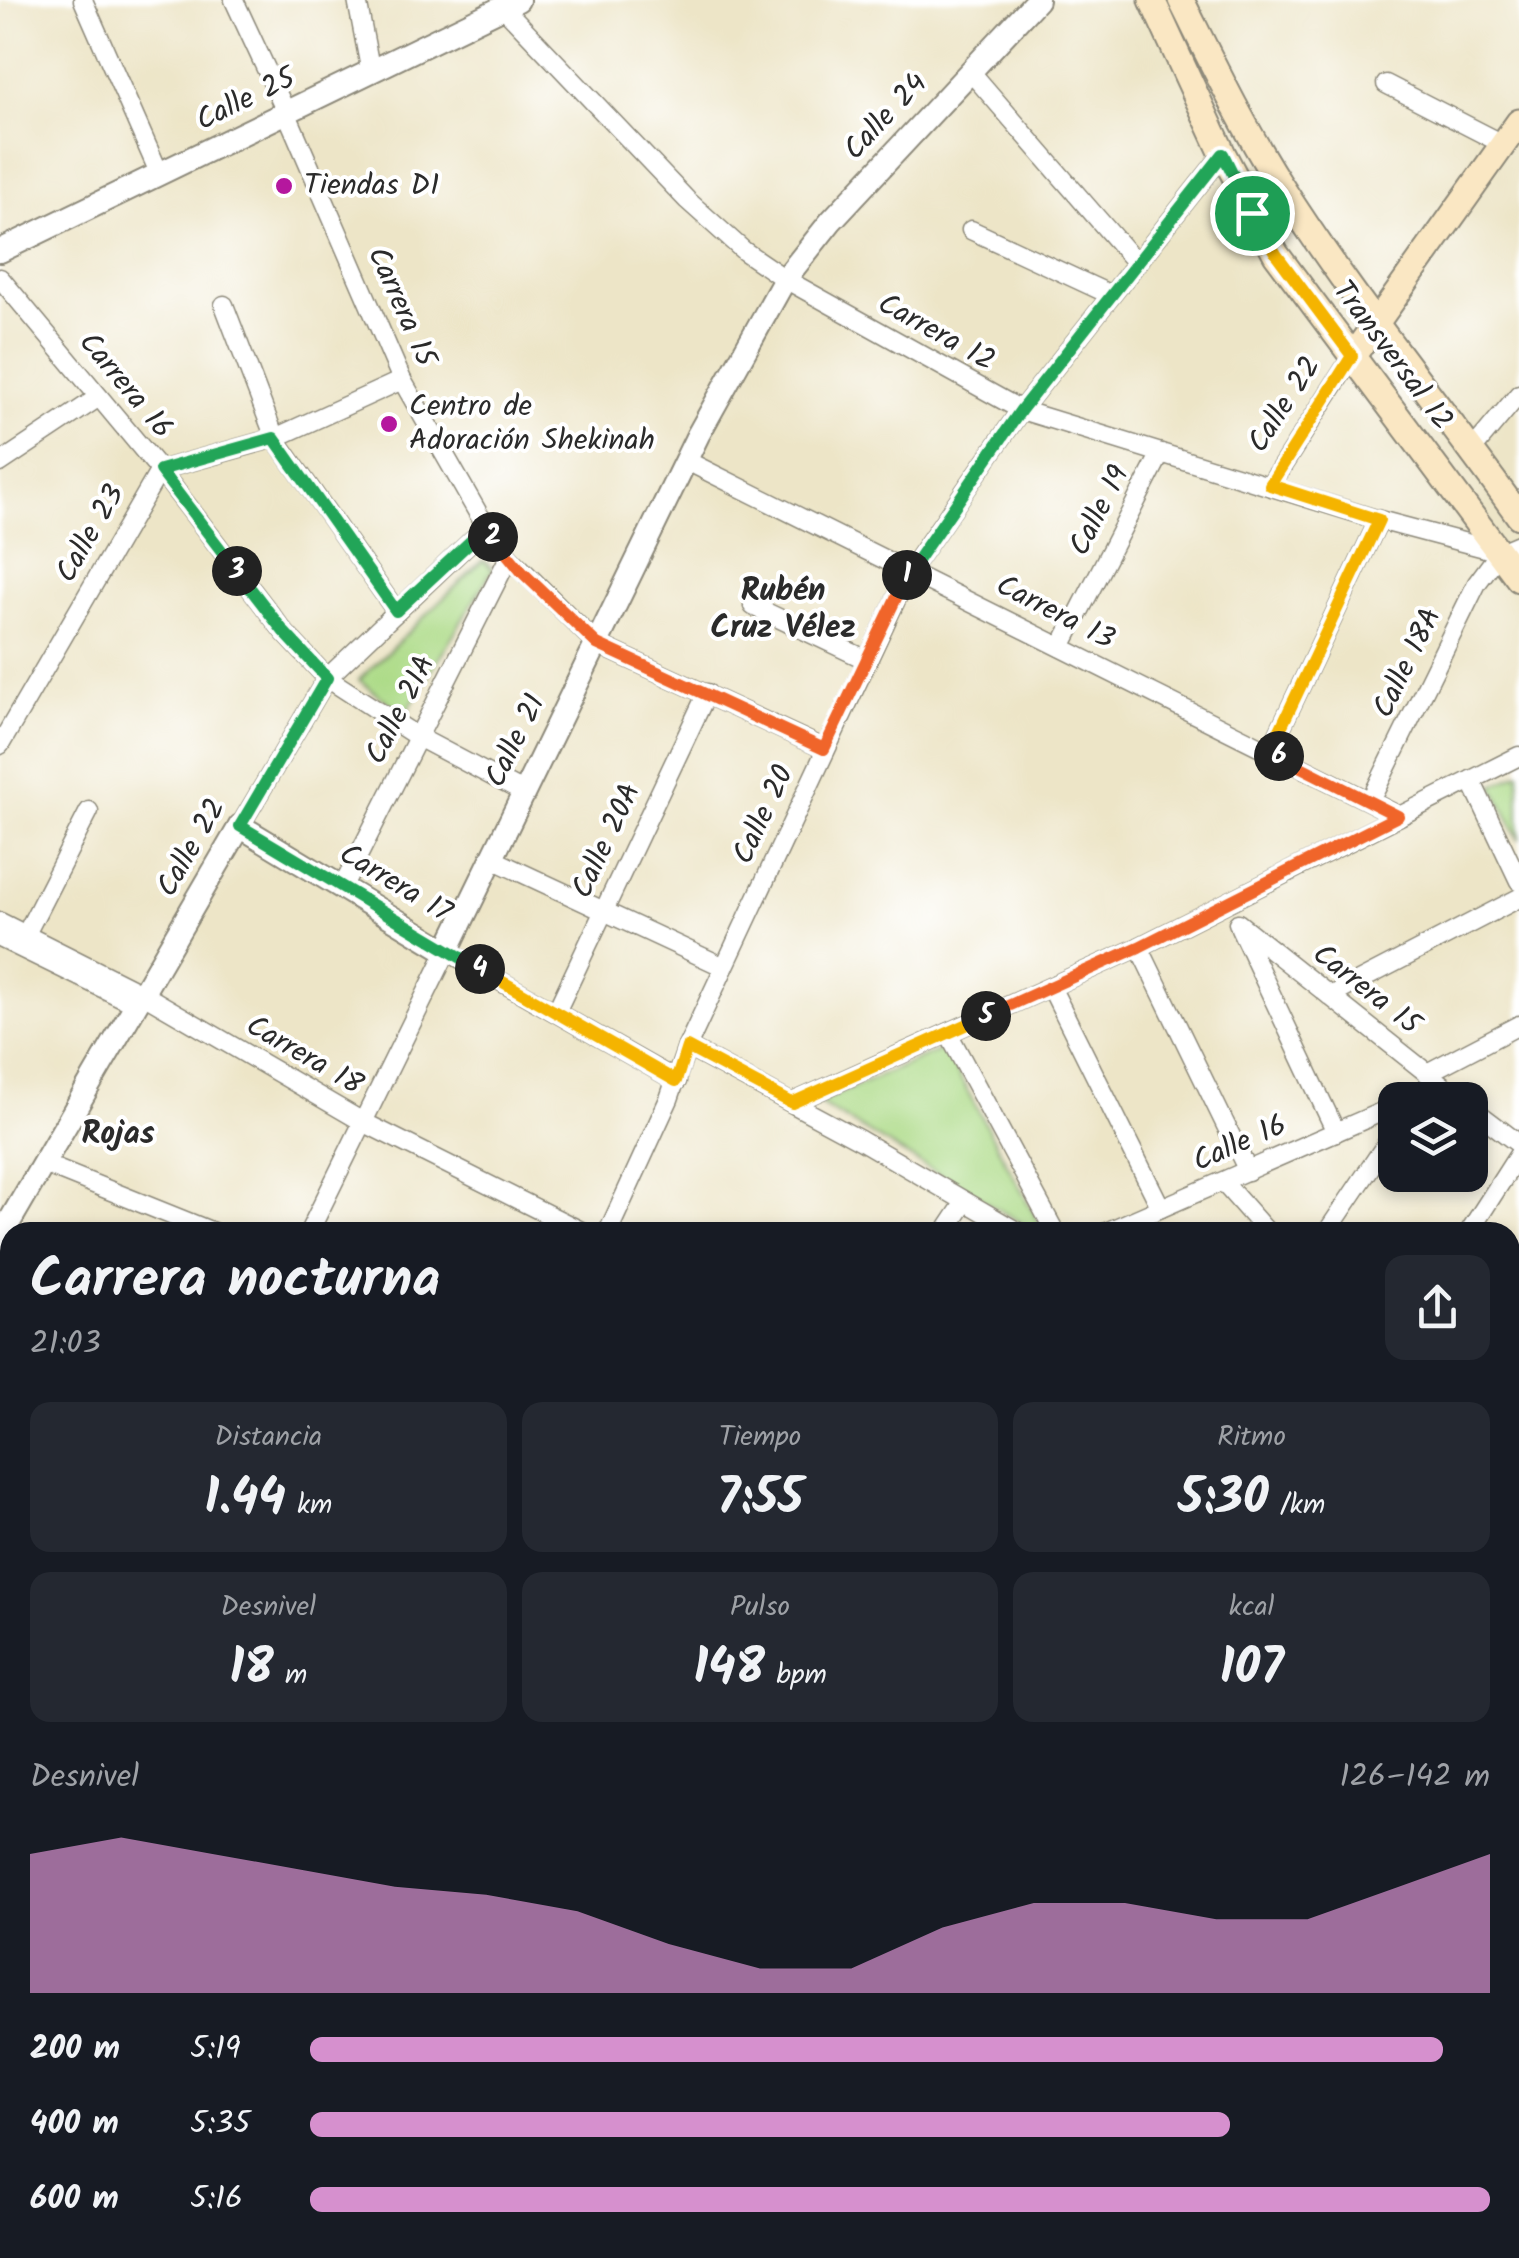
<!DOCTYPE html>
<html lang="es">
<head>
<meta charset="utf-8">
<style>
	:root { --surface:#171b24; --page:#242831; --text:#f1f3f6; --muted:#9ea1a6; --accent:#d690ce }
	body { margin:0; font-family:Kalam,sans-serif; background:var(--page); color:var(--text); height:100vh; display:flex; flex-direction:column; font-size:38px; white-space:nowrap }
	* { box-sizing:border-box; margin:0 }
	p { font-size:32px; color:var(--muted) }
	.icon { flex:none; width:55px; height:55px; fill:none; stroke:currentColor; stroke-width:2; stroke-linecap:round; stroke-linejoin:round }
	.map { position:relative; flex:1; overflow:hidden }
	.details { position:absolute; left:0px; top:1222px; width:1520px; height:1038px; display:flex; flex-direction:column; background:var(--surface); border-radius:30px 30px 0 0; box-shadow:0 5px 15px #0003 }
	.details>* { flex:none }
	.buttons { position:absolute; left:1378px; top:1082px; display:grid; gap:20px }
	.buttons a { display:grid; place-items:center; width:110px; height:110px; border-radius:20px; background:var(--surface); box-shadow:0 5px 15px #0003; font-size:50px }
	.pin { position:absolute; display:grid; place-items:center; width:85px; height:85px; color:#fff; margin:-42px; border:5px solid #fff; border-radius:50%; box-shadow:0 2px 10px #0007 }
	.km { position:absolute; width:50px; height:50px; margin:-25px; border-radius:50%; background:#222; color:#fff; font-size:28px; line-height:50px; text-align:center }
	.round { display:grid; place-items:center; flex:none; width:105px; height:105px; border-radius:20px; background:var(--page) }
	.overview { display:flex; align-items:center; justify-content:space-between; height:170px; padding:0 30px }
	h1 { font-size:55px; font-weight:800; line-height:75px }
	.stats { display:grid; grid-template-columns:repeat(3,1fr); gap:15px; height:170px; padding:10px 30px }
	.stats div { display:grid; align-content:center; border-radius:20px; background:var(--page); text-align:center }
	.stats b { font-size:50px; font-weight:800 }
	.stats small { font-size:28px; font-weight:400 }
	.stats p { font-size:28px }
	.chart { height:280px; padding:20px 30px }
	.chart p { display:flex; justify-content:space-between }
	.chart svg { width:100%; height:180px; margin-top:10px; fill:var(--accent); opacity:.7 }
	ul { padding:0 30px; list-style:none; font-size:32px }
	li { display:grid; grid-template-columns:160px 120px 1fr; align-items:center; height:75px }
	li i { height:25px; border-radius:12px; background:var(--accent) }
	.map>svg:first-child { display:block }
	.green { fill:#addb88; stroke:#6c835a; stroke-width:2.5 }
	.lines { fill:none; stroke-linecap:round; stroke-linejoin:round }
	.minor-casing { stroke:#8c8879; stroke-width:21 }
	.tertiary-casing { stroke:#8c8879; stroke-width:26 }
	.secondary-casing { stroke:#8c8879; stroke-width:29 }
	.minor { stroke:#fff; stroke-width:18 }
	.tertiary { stroke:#fff; stroke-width:22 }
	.secondary { stroke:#fae7c3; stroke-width:25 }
	.rail { stroke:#2b2b2b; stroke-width:6 }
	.split-1-casing { stroke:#fff; stroke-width:20 }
	.split-2-casing { stroke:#fff; stroke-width:20 }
	.split-3-casing { stroke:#fff; stroke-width:20 }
	.split-4-casing { stroke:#fff; stroke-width:20 }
	.split-5-casing { stroke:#fff; stroke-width:20 }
	.split-6-casing { stroke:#fff; stroke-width:20 }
	.split-7-casing { stroke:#fff; stroke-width:20 }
	.split-1 { stroke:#22a559; stroke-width:12 }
	.split-2 { stroke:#f0652b; stroke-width:12 }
	.split-3 { stroke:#22a559; stroke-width:12 }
	.split-4 { stroke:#22a559; stroke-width:12 }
	.split-5 { stroke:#f5b400; stroke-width:12 }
	.split-6 { stroke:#f0652b; stroke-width:12 }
	.split-7 { stroke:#f5b400; stroke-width:12 }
	.poi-dot { fill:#b5179e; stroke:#fff; stroke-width:4 }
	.labels { text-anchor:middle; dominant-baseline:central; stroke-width:8; stroke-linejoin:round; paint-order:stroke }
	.street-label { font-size:30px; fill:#2b2b2b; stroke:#fff }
	.poi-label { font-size:30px; fill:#2b2b2b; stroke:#fff; text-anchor:start }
	.neighbourhood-label { font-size:32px; font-weight:bold; fill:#2b2b2b; stroke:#fff }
</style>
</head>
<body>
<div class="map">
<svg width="1519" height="2258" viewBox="0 0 1519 2258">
	<rect width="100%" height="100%" fill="#fff"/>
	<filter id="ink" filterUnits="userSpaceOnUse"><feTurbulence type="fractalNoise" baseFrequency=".01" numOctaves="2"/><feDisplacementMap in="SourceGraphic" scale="20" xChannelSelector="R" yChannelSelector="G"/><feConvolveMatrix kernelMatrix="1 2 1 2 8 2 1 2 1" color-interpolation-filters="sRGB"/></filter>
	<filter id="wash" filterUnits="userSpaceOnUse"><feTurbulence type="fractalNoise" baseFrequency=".0048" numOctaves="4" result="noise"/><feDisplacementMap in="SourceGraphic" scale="40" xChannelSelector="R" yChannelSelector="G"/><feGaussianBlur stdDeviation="2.25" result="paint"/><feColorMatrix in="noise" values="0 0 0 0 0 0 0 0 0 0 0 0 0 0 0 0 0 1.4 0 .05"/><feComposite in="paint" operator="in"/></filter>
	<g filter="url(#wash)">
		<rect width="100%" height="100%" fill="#ede5c7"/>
		<!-- green -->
		<g class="green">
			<path d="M 483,560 L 493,569 L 405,715 L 359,680 Z"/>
			<path d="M 1519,773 L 1519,840 L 1493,786 Z"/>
			<path d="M 944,1048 L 1044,1232 L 1037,1232 L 818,1103 Z"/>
			<path d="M 10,1470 L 10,1606 L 0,1574 L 0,1481 Z"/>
		</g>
	</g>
	<g filter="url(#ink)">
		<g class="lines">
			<defs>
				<g id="minor">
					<path d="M 83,0 L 160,175"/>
					<path d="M 234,0 L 287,114 L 402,380 L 486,527 L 509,557 L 597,644 L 825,749"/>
					<path d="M 357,0 L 371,73"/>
					<path d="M 503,7 L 687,200 L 744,251 L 785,279 L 1021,410 L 1379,520 L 1500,552"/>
					<path d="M 970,71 L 1136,263"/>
					<path d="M 1386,84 L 1503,144"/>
					<path d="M 971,230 L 1111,295"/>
					<path d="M 0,278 L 160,470 L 284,632 L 327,678 L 418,737 L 524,793"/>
					<path d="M 224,305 L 275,438 L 396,611"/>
					<path d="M 1472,450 L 1519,394"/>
					<path d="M 685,460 L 1399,816"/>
					<path d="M 0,463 L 99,397"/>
					<path d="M 1270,485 L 1352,357"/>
					<path d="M 1500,552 L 1519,544"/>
					<path d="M 753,606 L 867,660"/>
					<path d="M 1061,647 L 1161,453"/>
					<path d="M 0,745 L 160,470 L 275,438 L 402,380"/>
					<path d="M 1270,751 L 1379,520"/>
					<path d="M 1471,780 L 1519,881"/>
					<path d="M 1370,801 L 1477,583 L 1500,552"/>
					<path d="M 240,826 L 327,678 L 486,527"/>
					<path d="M 492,859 L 724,967"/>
					<path d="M 342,888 L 509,557"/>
					<path d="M 0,922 L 143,994 L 363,1122 L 583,1232"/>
					<path d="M 1238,923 L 1461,1100"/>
					<path d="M 1240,928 L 1336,1132"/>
					<path d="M 25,936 L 89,811"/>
					<path d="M 0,938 L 137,1005"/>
					<path d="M 1139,947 L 1248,1171"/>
					<path d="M 1051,987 L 1161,1208"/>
					<path d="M 1330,996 L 1519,898"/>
					<path d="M 556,1012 L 707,693"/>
					<path d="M 948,1033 L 1055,1232"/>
					<path d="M 687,1047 L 860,1140 L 1018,1232"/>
					<path d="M 1427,1073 L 1519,1025"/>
					<path d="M 1409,1100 L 1442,1086"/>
					<path d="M 792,1103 L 1139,947 L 1519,756"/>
					<path d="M 1470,1107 L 1519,1144"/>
					<path d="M 44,1164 L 213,1232"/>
					<path d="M 1223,1182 L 1267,1232"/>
					<path d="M 309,1232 L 447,951 L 677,1081"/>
					<path d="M 608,1232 L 669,1099 L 687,1047 L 910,570 L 1021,410 L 1223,154"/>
					<path d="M 945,1232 L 965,1202"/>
					<path d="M 1106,1232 L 1395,1106"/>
					<path d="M 1327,1232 L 1395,1131"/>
					<path d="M 1469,1232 L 1519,1154"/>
					<path d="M 1510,1310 L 1519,1316"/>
					<path d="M 1510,1404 L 1519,1390"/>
					<path d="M 1510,1470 L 1519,1476"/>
					<path d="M 1510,1615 L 1519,1602"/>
					<path d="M 0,1664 L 10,1712"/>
					<path d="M 1510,1735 L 1519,1742"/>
					<path d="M 0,1778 L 10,1758"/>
					<path d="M 1510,1947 L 1519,1948"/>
					<path d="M 1510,2084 L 1519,2084"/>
					<path d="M 1510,2240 L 1519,2240"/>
					<path d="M 143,2250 L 144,2258"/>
					<path d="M 60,2258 L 61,2250"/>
					<path d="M 361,2258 L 362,2250"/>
					<path d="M 502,2258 L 503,2250"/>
					<path d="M 744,2258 L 744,2250"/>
					<path d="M 1140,2258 L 1140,2250"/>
				</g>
				<g id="tertiary">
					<path d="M 0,251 L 518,0"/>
					<path d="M 0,1238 L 240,826 L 447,951 L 698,435 L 785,279 L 831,221 L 1037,0"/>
					<path d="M 1510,1829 L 1519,1828"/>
					<path d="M 0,1862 L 10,1868"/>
					<path d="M 0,2155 L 10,2160"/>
					<path d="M 211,2250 L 229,2258"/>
				</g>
				<g id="secondary">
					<path d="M 1152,0 L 1223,154 L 1276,254 L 1519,579"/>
					<path d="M 1181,0 C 1212,62 1241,123 1278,182 C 1351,298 1439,404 1519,516"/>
					<path d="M 1352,357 L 1519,122"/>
				</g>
			</defs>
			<!-- minor casing -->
			<use href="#minor" class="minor-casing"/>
			<!-- tertiary casing -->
			<use href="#tertiary" class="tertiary-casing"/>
			<!-- secondary casing -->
			<use href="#secondary" class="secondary-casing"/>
			<!-- minor -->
			<use href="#minor" class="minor"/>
			<!-- tertiary -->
			<use href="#tertiary" class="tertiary"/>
			<!-- secondary -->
			<use href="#secondary" class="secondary"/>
			<!-- rail -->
			<g class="rail">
				<path d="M 0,1594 L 10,1630"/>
				<path d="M 91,2250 L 92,2258"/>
			</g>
		</g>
	</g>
	<g class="lines" filter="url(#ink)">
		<defs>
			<path id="split-1" d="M 907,575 L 1021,410 L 1223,154 L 1252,213"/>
			<path id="split-2" d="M 493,537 L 522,572 L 597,644 L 824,749 L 907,575"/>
			<path id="split-3" d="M 237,571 L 160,470 L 274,438 L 396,611 L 486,527 L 493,537"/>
			<path id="split-4" d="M 237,571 L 284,632 L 327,678 L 240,826 L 480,969"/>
			<path id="split-5" d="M 480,969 L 676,1081 L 687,1047 L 792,1103 L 986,1016"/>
			<path id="split-6" d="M 986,1016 L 1139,947 L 1398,816 L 1279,756"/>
			<path id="split-7" d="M 1252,213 L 1276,254 L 1352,356 L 1270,485 L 1379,520 L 1270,751 L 1279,756"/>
		</defs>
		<!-- split-1 casing -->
		<use href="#split-1" class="split-1-casing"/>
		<!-- split-2 casing -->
		<use href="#split-2" class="split-2-casing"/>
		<!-- split-3 casing -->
		<use href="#split-3" class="split-3-casing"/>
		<!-- split-4 casing -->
		<use href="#split-4" class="split-4-casing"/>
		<!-- split-5 casing -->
		<use href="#split-5" class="split-5-casing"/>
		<!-- split-6 casing -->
		<use href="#split-6" class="split-6-casing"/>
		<!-- split-7 casing -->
		<use href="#split-7" class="split-7-casing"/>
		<!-- split-1 -->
		<use href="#split-1" class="split-1"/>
		<!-- split-2 -->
		<use href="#split-2" class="split-2"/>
		<!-- split-3 -->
		<use href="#split-3" class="split-3"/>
		<!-- split-4 -->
		<use href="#split-4" class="split-4"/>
		<!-- split-5 -->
		<use href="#split-5" class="split-5"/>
		<!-- split-6 -->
		<use href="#split-6" class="split-6"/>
		<!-- split-7 -->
		<use href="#split-7" class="split-7"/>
	</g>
	<!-- markers -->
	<g class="poi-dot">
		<circle cx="284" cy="186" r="10"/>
		<circle cx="389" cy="424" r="10"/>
	</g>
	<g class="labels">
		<!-- street labels -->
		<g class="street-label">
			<text transform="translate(246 100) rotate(-26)">Calle 25</text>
			<text transform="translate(886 117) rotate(-47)">Calle 24</text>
			<text transform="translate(401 307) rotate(66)">Carrera 15</text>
			<text transform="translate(936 333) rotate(29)">Carrera 12</text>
			<text transform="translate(1392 356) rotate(53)">Transversal 12</text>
			<text transform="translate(125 386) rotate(50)">Carrera 16</text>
			<text transform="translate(1285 405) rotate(-57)">Calle 22</text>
			<text transform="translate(1100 511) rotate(-63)">Calle 19</text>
			<text transform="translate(91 534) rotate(-60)">Calle 23</text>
			<text transform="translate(1055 613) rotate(27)">Carrera 13</text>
			<text transform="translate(1408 663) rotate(-64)">Calle 18A</text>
			<text transform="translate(401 710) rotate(-63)">Calle 21A</text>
			<text transform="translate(516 741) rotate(-64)">Calle 21</text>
			<text transform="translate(764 815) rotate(-65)">Calle 20</text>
			<text transform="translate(607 841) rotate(-65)">Calle 20A</text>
			<text transform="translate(192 848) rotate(-60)">Calle 22</text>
			<text transform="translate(395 884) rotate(31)">Carrera 17</text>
			<text transform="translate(1366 990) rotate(38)">Carrera 15</text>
			<text transform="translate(304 1056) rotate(30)">Carrera 18</text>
			<text transform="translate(1240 1144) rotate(-24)">Calle 16</text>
		</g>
		<!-- poi labels -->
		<g class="poi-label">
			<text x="304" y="186">Tiendas D1</text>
			<text x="409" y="407">Centro de<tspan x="409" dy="34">Adoración Shekinah</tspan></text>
		</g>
		<!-- neighbourhood labels -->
		<g class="neighbourhood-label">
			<text x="783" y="591">Rubén<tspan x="783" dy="37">Cruz Vélez</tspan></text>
			<text x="118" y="1134">Rojas</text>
		</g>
	</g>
</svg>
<div class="buttons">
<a><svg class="icon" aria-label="layers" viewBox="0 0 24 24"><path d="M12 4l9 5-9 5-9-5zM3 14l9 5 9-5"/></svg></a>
</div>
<div class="pin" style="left:1252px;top:213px;background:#1e9e55"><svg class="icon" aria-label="arrive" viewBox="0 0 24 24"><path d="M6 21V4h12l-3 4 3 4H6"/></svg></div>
<b class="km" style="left:907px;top:575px">1</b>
<b class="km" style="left:493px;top:537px">2</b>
<b class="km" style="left:237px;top:571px">3</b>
<b class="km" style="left:480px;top:969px">4</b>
<b class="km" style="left:986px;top:1016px">5</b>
<b class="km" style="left:1279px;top:756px">6</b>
<section class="details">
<div class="overview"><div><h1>Carrera nocturna</h1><p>21:03</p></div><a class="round"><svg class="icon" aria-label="share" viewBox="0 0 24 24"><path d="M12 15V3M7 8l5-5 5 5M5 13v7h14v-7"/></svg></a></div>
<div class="stats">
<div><p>Distancia</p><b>1.44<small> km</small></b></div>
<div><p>Tiempo</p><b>7:55</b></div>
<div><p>Ritmo</p><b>5:30<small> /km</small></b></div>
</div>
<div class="stats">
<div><p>Desnivel</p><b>18<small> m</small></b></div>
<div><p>Pulso</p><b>148<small> bpm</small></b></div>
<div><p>kcal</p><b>107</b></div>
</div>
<div class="chart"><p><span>Desnivel</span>126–142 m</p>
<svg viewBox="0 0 160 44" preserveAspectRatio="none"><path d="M0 44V10L10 6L20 10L30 14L40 18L50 20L60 24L70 32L80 38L90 38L100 28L110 22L120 22L130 26L140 26L150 18L160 10V44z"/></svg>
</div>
<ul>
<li><b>200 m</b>5:19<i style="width:96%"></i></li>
<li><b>400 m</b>5:35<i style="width:78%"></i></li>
<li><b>600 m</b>5:16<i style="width:100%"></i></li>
</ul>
</section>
</div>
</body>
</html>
